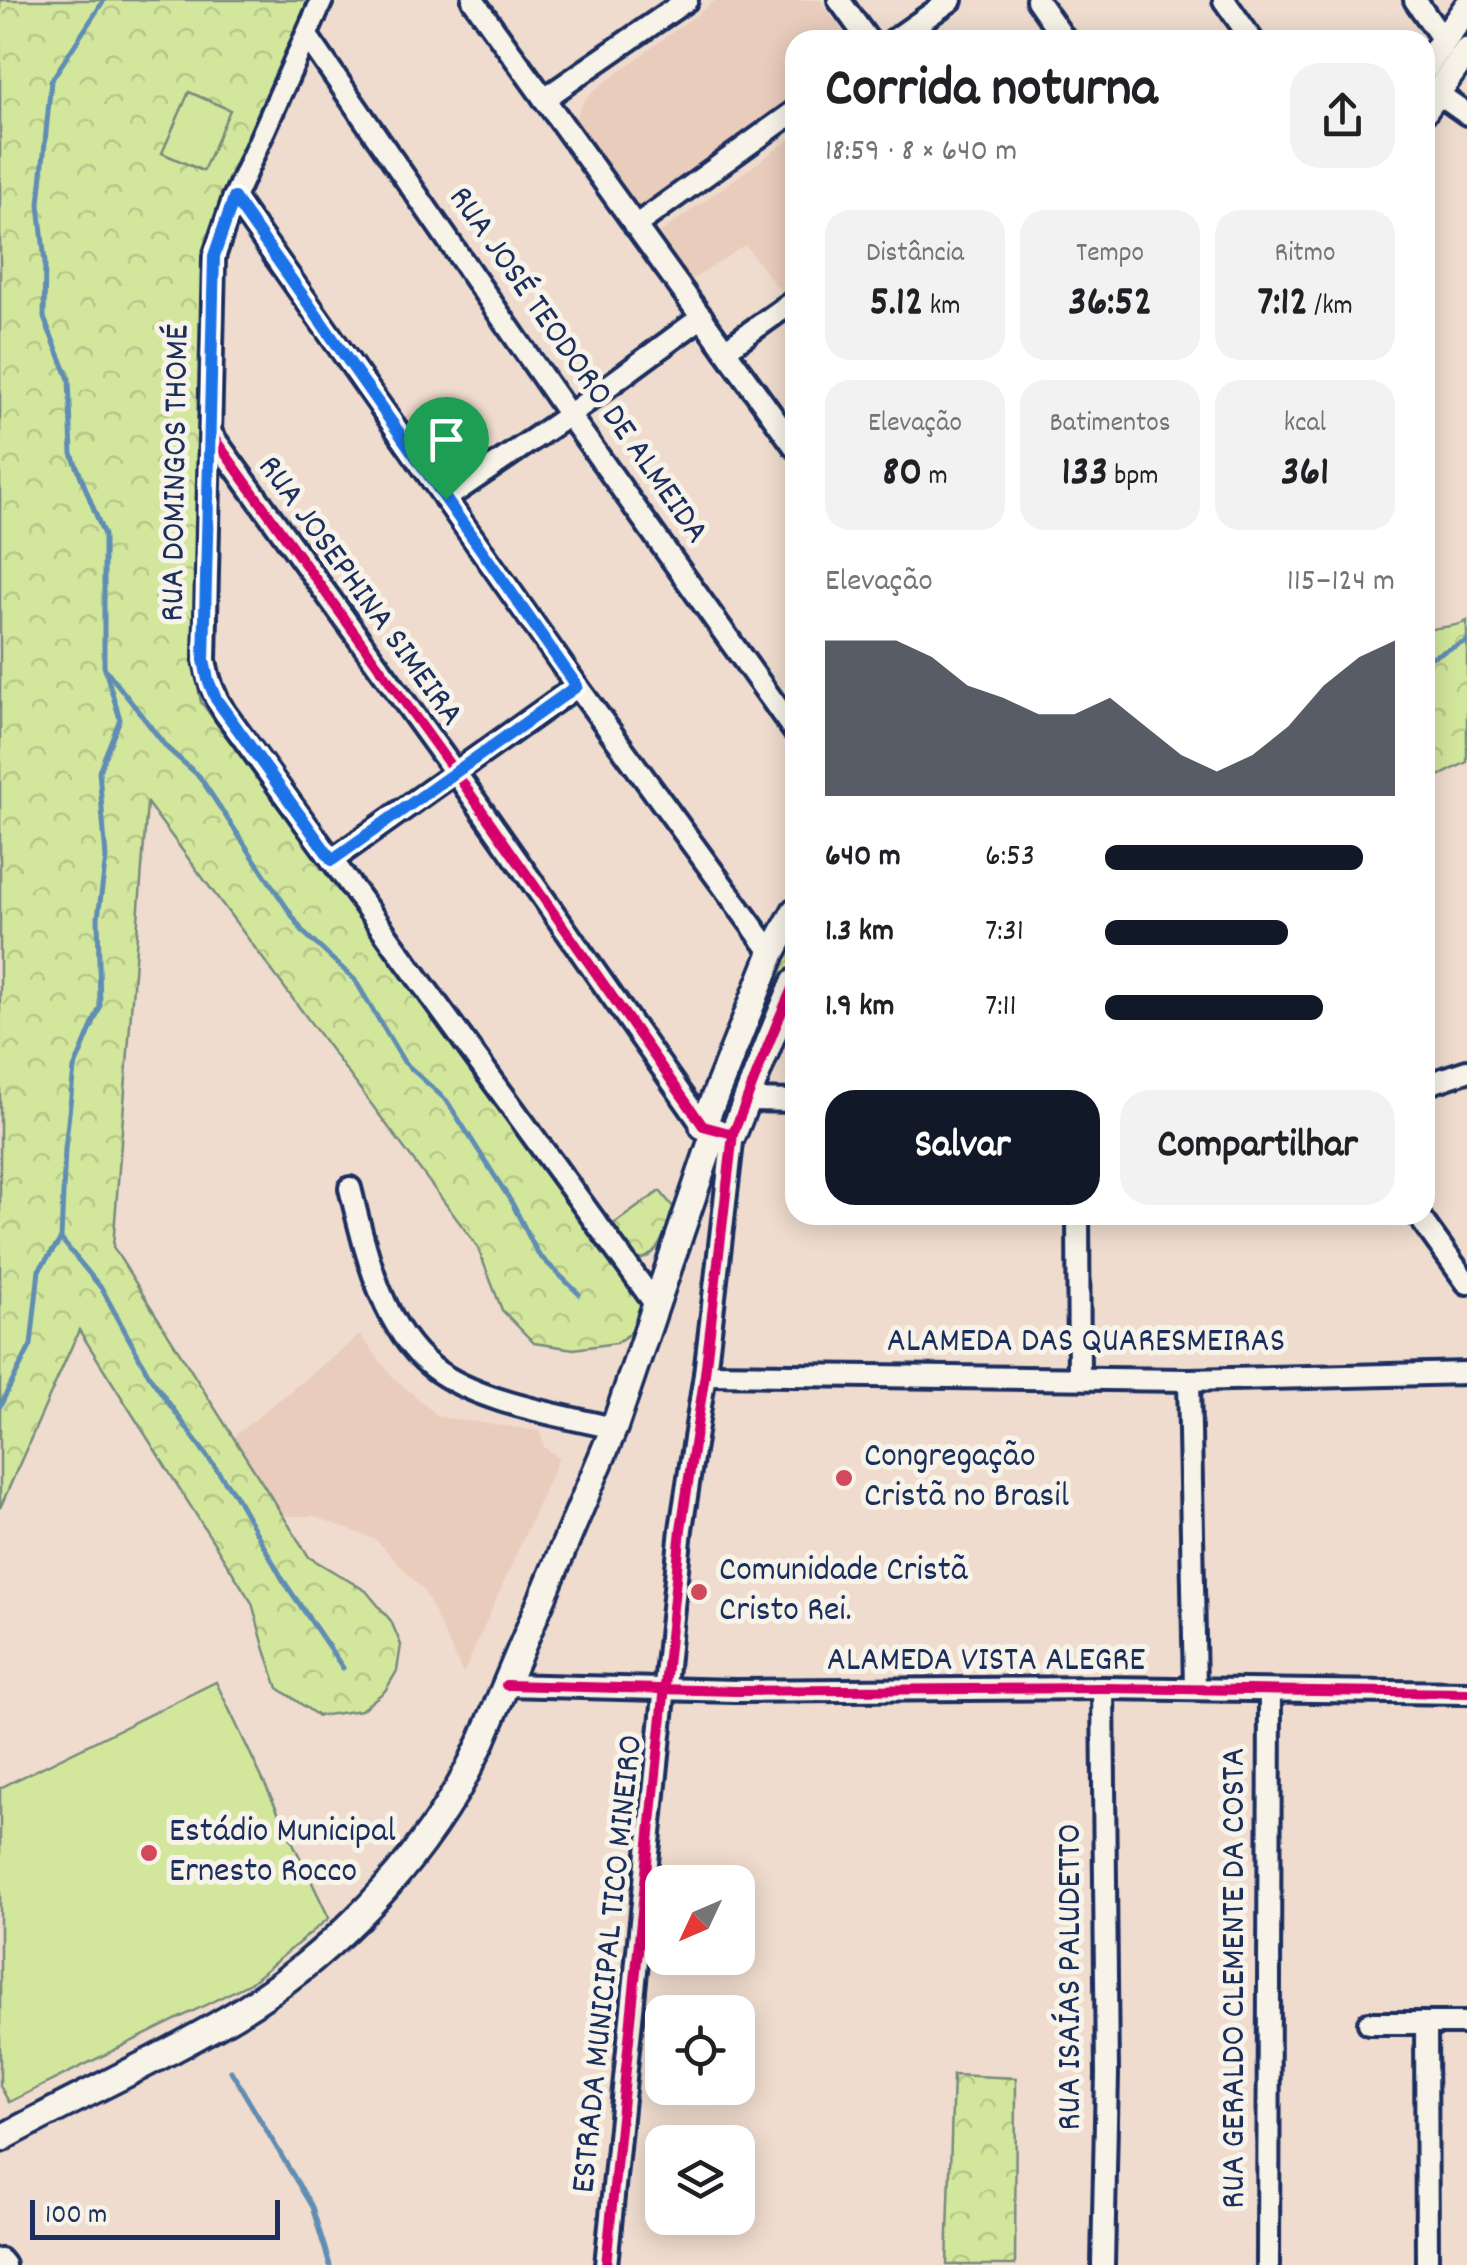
<!DOCTYPE html>
<html lang="pt">
<head>
<meta charset="utf-8">
<style>
	:root { --surface:#fff; --page:#f2f2f2; --text:#202124; --muted:#757577; --accent:#111827 }
	body { margin:0; font-family:Dekko,sans-serif; background:var(--page); color:var(--text); height:100vh; display:flex; flex-direction:column; font-size:38px; white-space:nowrap }
	* { box-sizing:border-box; margin:0 }
	p { font-size:32px; color:var(--muted) }
	.icon { flex:none; width:55px; height:55px; fill:none; stroke:currentColor; stroke-width:2; stroke-linecap:round; stroke-linejoin:round }
	.map { position:relative; flex:1; overflow:hidden }
	.drawer { position:absolute; left:785px; top:30px; width:650px; height:1195px; display:flex; flex-direction:column; background:var(--surface); border-radius:30px; box-shadow:0 5px 25px #0003 }
	.drawer>* { flex:none }
	.needle { width:65px; rotate:226deg }
	.buttons { position:absolute; left:645px; top:1865px; display:grid; gap:20px }
	.buttons a { display:grid; place-items:center; width:110px; height:110px; border-radius:20px; background:var(--surface); box-shadow:0 5px 25px #0003; font-size:50px }
	.scale { position:absolute; left:30px; bottom:25px; width:250px; box-sizing:border-box; padding-left:10px; border:5px solid #1b2f5e; border-top:0; font-size:28px; line-height:35px; white-space:nowrap; color:#1b2f5e; -webkit-text-stroke:8px #f7f3e8; paint-order:stroke }
	.pin { position:absolute; display:grid; place-items:center; width:85px; height:85px; color:#fff; margin:-102px -42px; border-radius:50% 50% 50% 0; rotate:-45deg; box-shadow:0 0 10px #0007 }
	.pin .icon { rotate:45deg }
	.round { display:grid; place-items:center; flex:none; width:105px; height:105px; border-radius:30px; background:var(--page) }
	.overview { display:flex; align-items:center; justify-content:space-between; height:170px; padding:0 40px }
	h1 { font-size:55px; font-weight:800; line-height:75px }
	.metrics { display:grid; grid-template-columns:repeat(3,1fr); gap:15px; height:170px; padding:10px 40px }
	.metrics div { display:grid; align-content:center; border-radius:25px; background:var(--page); text-align:center }
	.metrics b { font-size:42px; font-weight:800 }
	.metrics small { font-size:28px; font-weight:400 }
	.metrics p { font-size:28px }
	.chart { height:280px; padding:20px 40px }
	.chart p { display:flex; justify-content:space-between }
	.chart svg { width:100%; height:180px; margin-top:10px; fill:var(--accent); opacity:.7 }
	.action { display:flex; gap:20px; margin-top:auto; padding:20px 40px }
	.action a { flex:1; height:115px; border-radius:30px; background:var(--accent); color:#fff; font-size:40px; font-weight:800; line-height:115px; text-align:center }
	.action a+a { background:var(--page); color:var(--text) }
	ul { padding:0 40px; list-style:none; font-size:32px }
	li { display:grid; grid-template-columns:160px 120px 1fr; align-items:center; height:75px }
	li i { height:25px; border-radius:12px; background:var(--accent) }
	.map>svg:first-child { display:block }
	.built { fill:#e9ccbc }
	.forest { fill:url(#forest-crowns); stroke:#778b7d; stroke-width:2.5 }
	.garden { fill:url(#garden-furrows); stroke:#778b7d; stroke-width:2.5 }
	.pitch { fill:#d3e79c; stroke:#778b7d; stroke-width:2.5 }
	.lines { fill:none; stroke-linecap:round; stroke-linejoin:round }
	.stream { stroke:#608db4; stroke-width:5 }
	.minor-casing { stroke:#1b2f5e; stroke-width:28 }
	.major-casing { stroke:#1b2f5e; stroke-width:32 }
	.minor { stroke:#f7f3e8; stroke-width:20 }
	.major { stroke:#f7f3e8; stroke-width:25 }
	.cycleway-casing { stroke:#f7f3e8; stroke-width:16 }
	.cycleway { stroke:#d6006c; stroke-width:10 }
	.route-casing { stroke:#fff; stroke-width:20 }
	.route { stroke:#1a73e8; stroke-width:12 }
	.poi-dot { fill:#d1495b; stroke:#f7f3e8; stroke-width:4 }
	.labels { text-anchor:middle; dominant-baseline:central; stroke-width:10; stroke-linejoin:round; paint-order:stroke }
	.street-label { font-size:35px; fill:#1b2f5e; stroke:#f7f3e8 }
	.poi-label { font-size:35px; fill:#1b2f5e; stroke:#f7f3e8; text-anchor:start }
</style>
</head>
<body>
<div class="map">
<svg width="1467" height="2265" viewBox="0 0 1467 2265">
	<defs>
		<pattern id="forest-crowns" width="20" height="18" patternUnits="userSpaceOnUse" patternTransform="scale(2.5)"><rect width="20" height="18" fill="#d3e79c"/><path d="M2 6a3 3 0 1 1 6 0M12 15a3 3 0 1 1 6 0" fill="none" stroke="#b5c689"/></pattern>
		<pattern id="garden-furrows" width="10" height="10" patternUnits="userSpaceOnUse" patternTransform="scale(2.5)"><rect width="10" height="10" fill="#d3e79c"/><path d="M-1 1l2-2M0 10L10 0M9 11l2-2" fill="none" stroke="#b5c689"/></pattern>
	</defs>
	<rect width="100%" height="100%" fill="#efdcce"/>
	<filter id="ink" filterUnits="userSpaceOnUse"><feTurbulence type="fractalNoise" baseFrequency=".01" numOctaves="2"/><feDisplacementMap in="SourceGraphic" scale="20" xChannelSelector="R" yChannelSelector="G"/><feConvolveMatrix kernelMatrix="1 2 1 2 8 2 1 2 1" color-interpolation-filters="sRGB"/></filter>
	<g filter="url(#ink)">
		<!-- built -->
		<g class="built">
			<path d="M 716,0 L 820,0 L 849,40 L 795,40 L 795,95 L 638,208 L 575,119 L 582,104 L 592,92 Z"/>
			<path d="M 792,138 L 795,142 L 795,283 L 781,292 L 745,245 L 687,283 L 659,244 L 661,232 Z"/>
			<path d="M 360,1335 L 392,1376 L 439,1417 L 540,1431 L 544,1447 L 559,1458 L 463,1674 L 424,1591 L 376,1540 L 314,1516 L 271,1516 L 223,1445 Z"/>
		</g>
		<!-- forest -->
		<g class="forest">
			<path d="M 0,0 L 308,0 L 214,224 L 205,267 L 195,671 L 201,702 L 646,1307 L 639,1327 L 616,1343 L 574,1349 L 534,1343 L 502,1310 L 477,1246 L 147,803 L 113,1247 L 309,1557 L 366,1591 L 391,1621 L 401,1645 L 397,1671 L 385,1691 L 361,1710 L 318,1716 L 278,1688 L 265,1650 L 252,1603 L 79,1330 L 0,1508 Z"/>
			<path d="M 1467,621 L 1467,762 L 1425,783 L 1425,631 C 1438,626 1455,628 1467,621 Z"/>
			<path d="M 660,1191 L 673,1207 C 665,1230 662,1257 635,1261 L 608,1228 Z"/>
			<path d="M 953,2075 L 1016,2078 L 1015,2265 L 947,2265 Z"/>
		</g>
		<!-- garden -->
		<path class="garden" d="M 795,934 L 795,970 L 730,1114 L 720,1114 Z"/>
		<!-- pitch -->
		<g class="pitch">
			<path d="M 189,92 L 230,110 L 203,171 L 162,153 Z"/>
			<path d="M 216,1682 L 329,1918 L 250,1983 L 9,2102 L 0,2086 L 0,1788 Z"/>
		</g>
		<g class="lines">
			<!-- stream -->
			<g class="stream">
				<path d="M 1425,660 L 1467,641"/>
				<path d="M 107,671 L 167,748 L 199,776 L 303,932 L 355,980 L 404,1062 L 447,1101 L 512,1203 L 538,1254 L 579,1294"/>
				<path d="M 61,1239 L 102,1289 L 150,1377 L 235,1495 L 283,1580 L 343,1668"/>
				<path d="M 0,1406 L 31,1345 L 39,1270 L 61,1239 L 65,1149 L 74,1069 L 100,1007 L 98,917 L 106,858 L 99,771 L 120,719 L 104,666 L 104,535 L 72,454 L 69,379 L 44,318 L 45,263 L 39,204 L 51,81 L 104,0"/>
				<path d="M 231,2071 L 312,2207 L 330,2265"/>
			</g>
			<defs>
				<g id="minor">
					<path d="M 322,0 L 234,198 L 214,257 L 205,660 C 208,680 214,696 225,713 L 656,1305"/>
					<path d="M 473,0 L 795,447"/>
					<path d="M 839,0 L 868,40"/>
					<path d="M 1037,0 L 1065,40"/>
					<path d="M 1224,0 L 1252,40"/>
					<path d="M 1415,0 L 1444,41"/>
					<path d="M 307,36 L 569,415 L 795,732"/>
					<path d="M 894,40 L 951,0"/>
					<path d="M 1437,93 L 1467,114"/>
					<path d="M 544,99 L 687,0"/>
					<path d="M 234,198 L 577,686 L 772,953"/>
					<path d="M 635,226 L 795,111"/>
					<path d="M 725,350 L 795,300"/>
					<path d="M 211,434 L 455,772 L 703,1126 L 733,1134 L 705,1374 L 681,1529 L 606,2265"/>
					<path d="M 445,499 L 569,415 L 702,317"/>
					<path d="M 332,860 L 577,686"/>
					<path d="M 1425,1085 L 1467,1071"/>
					<path d="M 748,1100 L 795,1101"/>
					<path d="M 350,1188 C 365,1248 381,1327 432,1367 C 476,1402 559,1415 614,1428"/>
					<path d="M 1078,1215 L 1079,1377"/>
					<path d="M 1418,1215 L 1467,1283"/>
					<path d="M 705,1374 L 1189,1380 L 1467,1373"/>
					<path d="M 1189,1380 L 1195,1689"/>
					<path d="M 506,1685 L 735,1691 L 1103,1688 L 1467,1693"/>
					<path d="M 1103,1688 L 1107,2074 L 1103,2265"/>
					<path d="M 1369,2023 L 1467,2023"/>
					<path d="M 1426,2023 L 1427,2265"/>
					<path d="M 0,2260 L 4,2265"/>
					<path d="M 1268,2265 L 1270,1691"/>
				</g>
				<g id="major">
					<path d="M 1425,67 L 1467,7"/>
					<path d="M 1425,110 L 1467,51"/>
					<path d="M 703,1126 L 772,953 L 795,911"/>
					<path d="M 733,1134 C 754,1083 772,1031 795,982"/>
					<path d="M 0,2139 C 78,2096 160,2060 236,2014 C 324,1960 400,1884 454,1795 C 465,1778 473,1759 482,1741 L 614,1428 L 715,1131"/>
				</g>
			</defs>
			<!-- minor casing -->
			<use href="#minor" class="minor-casing"/>
			<!-- major casing -->
			<use href="#major" class="major-casing"/>
			<!-- minor -->
			<use href="#minor" class="minor"/>
			<!-- major -->
			<use href="#major" class="major"/>
			<defs>
				<g id="cycleway">
					<path d="M 211,434 L 455,772 L 703,1126 L 733,1134"/>
					<path d="M 506,1685 L 735,1691 L 1103,1688 L 1467,1693"/>
					<path d="M 606,2265 L 681,1529 L 705,1374 L 733,1134 C 754,1083 772,1031 795,982"/>
				</g>
			</defs>
			<!-- cycleway casing -->
			<use href="#cycleway" class="cycleway-casing"/>
			<!-- cycleway -->
			<use href="#cycleway" class="cycleway"/>
		</g>
	</g>
	<g class="lines" filter="url(#ink)">
		<defs>
			<path id="route" d="M 234,198 L 577,686 L 332,860 L 216,699 L 208,680 L 204,660 L 214,256 Z"/>
		</defs>
		<!-- route casing -->
		<use href="#route" class="route-casing"/>
		<!-- route -->
		<use href="#route" class="route"/>
	</g>
	<!-- markers -->
	<g class="poi-dot">
		<circle cx="844" cy="1478" r="10"/>
		<circle cx="699" cy="1592" r="10"/>
		<circle cx="149" cy="1853" r="10"/>
	</g>
	<g class="labels">
		<!-- street labels -->
		<g class="street-label">
			<text transform="translate(577 366) rotate(55)">RUA JOSÉ TEODORO DE ALMEIDA</text>
			<text transform="translate(177 473) rotate(-89)">RUA DOMINGOS THOMÉ</text>
			<text transform="translate(359 592) rotate(54)">RUA JOSEPHINA SIMEIRA</text>
			<text x="1086" y="1343">ALAMEDA DAS QUARESMEIRAS</text>
			<text x="986" y="1662">ALAMEDA VISTA ALEGRE</text>
			<text transform="translate(609 1964) rotate(-84)">ESTRADA MUNICIPAL TICO MINEIRO</text>
			<text transform="translate(1072 1977) rotate(-90)">RUA ISAÍAS PALUDETTO</text>
			<text transform="translate(1236 1978) rotate(-90)">RUA GERALDO CLEMENTE DA COSTA</text>
		</g>
		<!-- poi labels -->
		<g class="poi-label">
			<text x="864" y="1458">Congregação<tspan x="864" dy="40">Cristã no Brasil</tspan></text>
			<text x="719" y="1572">Comunidade Cristã<tspan x="719" dy="40">Cristo Rei.</tspan></text>
			<text x="169" y="1833">Estádio Municipal<tspan x="169" dy="40">Ernesto Rocco</tspan></text>
		</g>
	</g>
</svg>
<div class="buttons">
<a><svg class="needle" viewBox="-14 -14 28 28"><path d="M0-13l5 13h-10z" fill="#e53935"/><path d="M0 13l5-13h-10z" fill="#757577"/></svg></a>
<a><svg class="icon" aria-label="locate" viewBox="0 0 24 24"><circle cx="12" cy="12" r="6"/><path d="M12 2v4M12 18v4M2 12h4M18 12h4"/></svg></a>
<a><svg class="icon" aria-label="layers" viewBox="0 0 24 24"><path d="M12 4l9 5-9 5-9-5zM3 14l9 5 9-5"/></svg></a>
</div>
<div class="scale">100 m</div>
<div class="pin" style="left:446px;top:499px;background:#1e9e55"><svg class="icon" aria-label="arrive" viewBox="0 0 24 24"><path d="M6 21V4h12l-3 4 3 4H6"/></svg></div>
<section class="drawer">
<div class="overview"><div><h1>Corrida noturna</h1><p>18:59 · 8 × 640 m</p></div><a class="round"><svg class="icon" aria-label="share" viewBox="0 0 24 24"><path d="M12 15V3M7 8l5-5 5 5M5 13v7h14v-7"/></svg></a></div>
<div class="metrics">
<div><p>Distância</p><b>5.12<small> km</small></b></div>
<div><p>Tempo</p><b>36:52</b></div>
<div><p>Ritmo</p><b>7:12<small> /km</small></b></div>
</div>
<div class="metrics">
<div><p>Elevação</p><b>80<small> m</small></b></div>
<div><p>Batimentos</p><b>133<small> bpm</small></b></div>
<div><p>kcal</p><b>361</b></div>
</div>
<div class="chart"><p><span>Elevação</span>115–124 m</p>
<svg viewBox="0 0 160 44" preserveAspectRatio="none"><path d="M0 44V6L10 6L20 6L30 10L40 17L50 20L60 24L70 24L80 20L90 27L100 34L110 38L120 34L130 27L140 17L150 10L160 6V44z"/></svg>
</div>
<ul>
<li><b>640 m</b>6:53<i style="width:89%"></i></li>
<li><b>1.3 km</b>7:31<i style="width:63%"></i></li>
<li><b>1.9 km</b>7:11<i style="width:75%"></i></li>
</ul>
<div class="action"><a>Salvar</a><a>Compartilhar</a></div>
</section>
</div>
</body>
</html>
